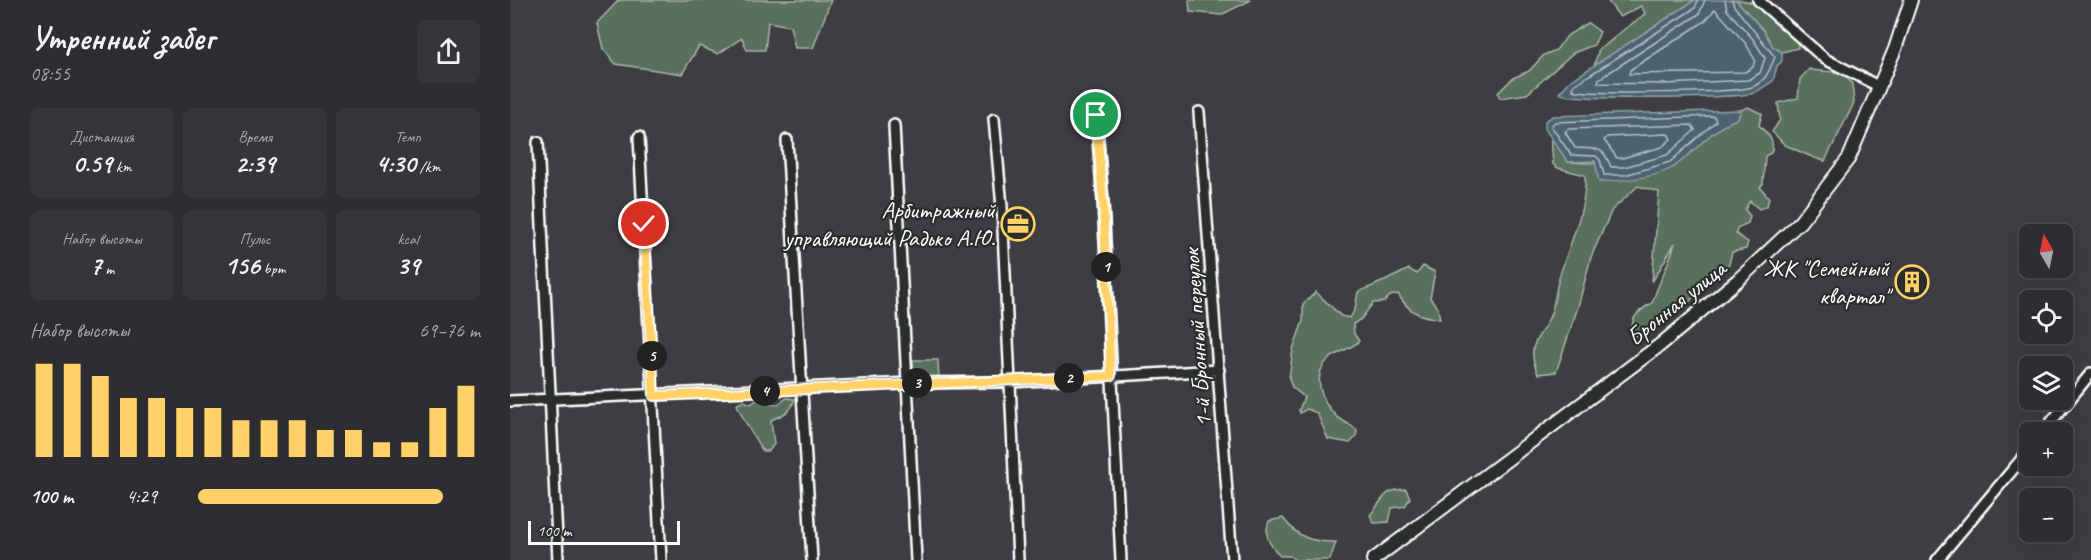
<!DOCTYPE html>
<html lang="ru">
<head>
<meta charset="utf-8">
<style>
	:root { --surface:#2e2e32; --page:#36363a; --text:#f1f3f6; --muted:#a7a8ac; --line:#494a4d; --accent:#ffd166 }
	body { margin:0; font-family:Caveat,sans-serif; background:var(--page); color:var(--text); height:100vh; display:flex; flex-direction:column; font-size:22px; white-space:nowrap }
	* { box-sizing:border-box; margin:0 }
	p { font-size:20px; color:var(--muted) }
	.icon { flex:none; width:33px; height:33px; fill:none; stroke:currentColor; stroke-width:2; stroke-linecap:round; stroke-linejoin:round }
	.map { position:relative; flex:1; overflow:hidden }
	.details { display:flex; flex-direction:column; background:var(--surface); width:510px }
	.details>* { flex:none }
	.needle { width:39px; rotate:351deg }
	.tools { position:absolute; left:1509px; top:224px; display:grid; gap:12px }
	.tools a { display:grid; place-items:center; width:54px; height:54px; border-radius:9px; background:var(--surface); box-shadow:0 6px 24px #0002,0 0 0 2px var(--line); font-size:30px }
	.scale { position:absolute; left:18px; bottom:15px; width:152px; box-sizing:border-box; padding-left:6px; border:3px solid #fff; border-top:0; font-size:16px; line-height:21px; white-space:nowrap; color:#fff; -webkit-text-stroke:4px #2a2d2e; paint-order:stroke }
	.pin { position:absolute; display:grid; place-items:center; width:51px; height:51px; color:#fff; margin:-26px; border:3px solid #fff; border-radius:50%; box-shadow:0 2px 6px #0007 }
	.km { position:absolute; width:30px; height:30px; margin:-15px; border-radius:50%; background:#222; color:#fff; font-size:16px; line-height:30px; text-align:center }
	.round { display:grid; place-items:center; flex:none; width:63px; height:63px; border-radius:9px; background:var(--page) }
	.summary { display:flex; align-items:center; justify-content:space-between; height:102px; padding:0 30px }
	h1 { font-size:33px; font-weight:700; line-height:45px }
	.metrics { display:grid; grid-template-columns:repeat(3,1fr); gap:9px; height:102px; padding:6px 30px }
	.metrics div { display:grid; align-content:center; border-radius:9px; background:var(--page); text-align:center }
	.metrics b { font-size:26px; font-weight:700 }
	.metrics small { font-size:16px; font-weight:400 }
	.metrics p { font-size:16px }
	.chart { height:168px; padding:12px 30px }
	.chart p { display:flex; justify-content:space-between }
	.chart svg { width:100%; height:108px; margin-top:6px; stroke:var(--accent); stroke-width:6 }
	ul { padding:0 30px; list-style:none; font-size:20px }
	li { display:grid; grid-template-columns:96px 72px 1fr; align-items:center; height:45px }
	li i { height:15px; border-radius:8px; background:var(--accent) }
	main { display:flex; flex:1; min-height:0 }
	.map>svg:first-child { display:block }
	.green { fill:#596f5b; stroke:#acb7ad; stroke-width:1.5 }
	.water { fill:#4c6270; stroke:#94a1a9; stroke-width:1.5 }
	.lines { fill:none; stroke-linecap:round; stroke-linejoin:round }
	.shore { stroke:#b7c0c6; stroke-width:1.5 }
	.minor-casing { stroke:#fff; stroke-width:14 }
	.tertiary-casing { stroke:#fff; stroke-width:16 }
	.minor { stroke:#2a2d2e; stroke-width:9 }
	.tertiary { stroke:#2a2d2e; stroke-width:12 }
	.route-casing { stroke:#fff; stroke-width:12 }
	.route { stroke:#ffd166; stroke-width:8 }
	.labels { text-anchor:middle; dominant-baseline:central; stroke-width:4.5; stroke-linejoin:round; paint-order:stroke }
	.poi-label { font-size:24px; fill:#fff; stroke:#2a2d2e; text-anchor:end }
	.street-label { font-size:24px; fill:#fff; stroke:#2a2d2e }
</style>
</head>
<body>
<main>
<section class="details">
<div class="summary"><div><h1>Утренний забег</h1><p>08:55</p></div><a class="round"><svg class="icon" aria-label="share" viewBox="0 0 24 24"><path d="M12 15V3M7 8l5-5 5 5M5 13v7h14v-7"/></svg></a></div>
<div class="metrics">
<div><p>Дистанция</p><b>0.59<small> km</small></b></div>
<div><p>Время</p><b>2:39</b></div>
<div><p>Темп</p><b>4:30<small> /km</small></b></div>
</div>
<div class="metrics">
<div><p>Набор высоты</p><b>7<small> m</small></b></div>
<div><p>Пульс</p><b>156<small> bpm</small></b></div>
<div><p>kcal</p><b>39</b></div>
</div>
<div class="chart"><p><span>Набор высоты</span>69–76 m</p>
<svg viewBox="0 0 160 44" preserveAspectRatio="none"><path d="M5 44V6M15 44V6M25 44V11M35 44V20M45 44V20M55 44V24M65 44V24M75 44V29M85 44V29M95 44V29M105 44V33M115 44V33M125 44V38M135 44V38M145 44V24M155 44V15"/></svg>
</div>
<ul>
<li><b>100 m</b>4:29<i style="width:87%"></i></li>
</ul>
</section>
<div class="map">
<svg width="1581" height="560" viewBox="0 0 1581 560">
	<rect width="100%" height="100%" fill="#3e3d42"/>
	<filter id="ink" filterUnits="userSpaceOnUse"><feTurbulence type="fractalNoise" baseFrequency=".0167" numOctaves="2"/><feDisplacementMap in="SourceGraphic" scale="12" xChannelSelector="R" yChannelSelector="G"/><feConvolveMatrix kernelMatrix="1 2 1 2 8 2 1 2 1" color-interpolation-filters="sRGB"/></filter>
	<g filter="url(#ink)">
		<!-- green -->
		<g class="green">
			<path d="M 109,0 L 321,0 L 303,48 L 285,48 L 280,26 L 258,22 L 255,50 L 237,50 L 232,38 L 208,54 L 189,46 L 172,74 L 106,64 L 93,49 L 87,23 Z"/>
			<path d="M 679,0 L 741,0 L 711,15 L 680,12 Z"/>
			<path d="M 1097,0 L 1185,0 L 1084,66 L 1089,49 C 1101,43 1106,35 1116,28 C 1123,22 1129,21 1135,13 L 1131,6 L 1110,17 Z"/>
			<path d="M 1226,0 C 1254,0 1268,19 1287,37 L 1288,48 L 1272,52 L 1263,47 L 1254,31 Z"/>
			<path d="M 1078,23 L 1090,32 L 1084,45 L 1063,53 L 1017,94 L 990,98 L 988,93 L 1003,78 L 1019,71 L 1034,55 L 1046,50 L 1058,35 Z"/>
			<path d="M 1299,69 C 1312,73 1322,70 1334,73 L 1342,84 L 1344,103 L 1315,161 C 1301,158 1290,151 1277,146 C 1272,144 1268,136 1262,132 L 1270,120 L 1268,103 L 1288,98 L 1290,79 Z"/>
			<path d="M 1238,107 L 1252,114 L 1249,125 C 1257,135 1266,138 1261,153 L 1255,156 L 1253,184 L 1250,187 L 1259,198 L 1257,206 L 1249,209 L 1240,201 L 1235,210 L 1240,216 L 1238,223 L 1227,228 L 1226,234 L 1238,242 L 1236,249 L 1222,252 L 1219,264 L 1197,280 L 1176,306 L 1144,326 L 1132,337 L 1123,335 C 1119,318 1128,311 1142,303 C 1149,282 1159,264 1165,243 L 1142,282 L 1149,192 L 1128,186 L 1102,210 L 1081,257 L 1068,307 L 1046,372 L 1028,374 C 1013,339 1034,339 1042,310 C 1045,300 1046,289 1049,278 C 1059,245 1077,209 1075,175 L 1048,168 L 1043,164 L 1041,136 L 1058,162 L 1164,167 L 1205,129 L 1228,118 L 1231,110 Z"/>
			<path d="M 913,266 L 925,272 L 920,298 L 928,308 L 930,319 C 909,316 899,313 888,294 L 880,296 L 874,302 L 863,303 L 851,319 L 843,324 L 844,334 L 849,341 C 842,349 828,351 818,360 C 801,376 812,403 827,417 C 833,422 841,424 847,430 L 846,437 L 840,443 L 818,439 L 807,413 L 797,409 L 790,413 L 789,410 L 794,397 L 782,387 L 779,379 L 783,349 L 793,321 L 793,304 L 806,292 L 831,316 L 840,318 L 845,309 L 848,292 C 866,285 882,278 899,269 L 907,274 Z"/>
			<path d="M 403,360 L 428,360 L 429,380 L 404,380 Z"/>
			<path d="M 259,398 L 261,404 L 268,404 L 277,398 L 284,399 C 283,412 272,415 261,420 L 264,444 L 259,451 L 253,451 C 248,445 228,410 227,404 L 234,401 L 241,404 L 248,399 Z"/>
			<path d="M 896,489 L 900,498 L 895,506 L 882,508 L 879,522 L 864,523 L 860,515 C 875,499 871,490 896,489 Z"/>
			<path d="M 773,518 C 788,538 801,542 826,542 L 820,560 L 785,560 L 780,556 L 770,556 C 760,545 753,536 759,521 Z"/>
		</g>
		<!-- water -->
		<g class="water">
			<path d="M 1185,0 L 1226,0 L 1254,31 L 1263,47 L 1272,52 L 1272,61 L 1267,66 L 1263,81 C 1257,85 1250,90 1244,93 C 1227,99 1058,101 1049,93 L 1060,81 Z"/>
			<path d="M 1231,110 L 1228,118 C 1197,132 1190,148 1165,166 C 1149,178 1109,181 1089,182 L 1085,161 L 1058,162 L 1035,129 L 1035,121 L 1043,116 Z"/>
		</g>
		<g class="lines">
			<!-- shore -->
			<g class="shore">
				<path d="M 1188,0 L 1185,8 L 1064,85 L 1063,90 C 1078,95 1227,93 1242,87 C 1257,81 1259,70 1265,57 L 1224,6 L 1222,0"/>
				<path d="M 1195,0 L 1189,14 L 1089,79 L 1088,83 L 1155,84 L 1238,80 L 1250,73 L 1255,58 L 1243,39 L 1217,10 L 1215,0"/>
				<path d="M 1205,9 L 1236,44 L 1245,60 L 1243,67 L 1235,72 L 1119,74 L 1120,70 L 1195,21 Z"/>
				<path d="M 1204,116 L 1206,121 L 1160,162 L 1115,175 L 1094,175 L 1090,160 L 1086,156 L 1061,155 L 1041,126 L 1045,122 Z"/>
				<path d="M 1182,125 L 1185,130 L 1157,155 L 1114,167 L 1101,167 C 1092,144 1088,150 1065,148 L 1055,132 L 1058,129 Z"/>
				<path d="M 1158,134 L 1161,139 L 1152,147 L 1112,158 L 1107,158 L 1094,140 L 1097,137 Z"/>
			</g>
			<defs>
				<g id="minor">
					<path d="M 1248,0 L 1315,59 L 1368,86"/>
					<path d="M 689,112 L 722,560"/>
					<path d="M 586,115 L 593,201 L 611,560"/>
					<path d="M 484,119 L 492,207 L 508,560"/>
					<path d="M 384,125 L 406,560"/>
					<path d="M 129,137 L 151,560"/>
					<path d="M 277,140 L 302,560"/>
					<path d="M 28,142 L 48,560"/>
					<path d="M 0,401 L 399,383 L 501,382 L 709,370"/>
					<path d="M 1533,432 L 1581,373"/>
					<path d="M 1427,560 L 1520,449"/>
				</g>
				<path id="tertiary" d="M 863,560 L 1150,345 L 1228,280 L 1290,222 L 1339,158 L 1385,49 L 1401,0"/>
			</defs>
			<!-- minor casing -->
			<use href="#minor" class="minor-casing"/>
			<!-- tertiary casing -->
			<use href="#tertiary" class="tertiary-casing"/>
			<!-- minor -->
			<use href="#minor" class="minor"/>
			<!-- tertiary -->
			<use href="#tertiary" class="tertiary"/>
		</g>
	</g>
	<g class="lines" filter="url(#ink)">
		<defs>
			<path id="route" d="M 134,224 L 144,396 L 601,376 L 593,201 L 586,115"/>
		</defs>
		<!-- route casing -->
		<use href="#route" class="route-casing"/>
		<!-- route -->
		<use href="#route" class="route"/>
	</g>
	<!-- icons -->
	<defs>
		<symbol id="office-ring" viewBox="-11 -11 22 22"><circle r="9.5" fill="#2a2d2e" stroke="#ffd166" stroke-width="1.5"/><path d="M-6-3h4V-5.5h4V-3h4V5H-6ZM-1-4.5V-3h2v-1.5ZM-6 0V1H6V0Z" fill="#ffd166"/></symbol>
		<symbol id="building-ring" viewBox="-11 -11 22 22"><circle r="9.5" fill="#2a2d2e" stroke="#ffd166" stroke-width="1.5"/><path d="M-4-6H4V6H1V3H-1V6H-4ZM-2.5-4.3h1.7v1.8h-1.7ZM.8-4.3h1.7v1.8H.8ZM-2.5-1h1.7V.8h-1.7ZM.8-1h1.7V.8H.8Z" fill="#ffd166"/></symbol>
	</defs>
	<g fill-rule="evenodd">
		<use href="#office-ring" x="489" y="205" width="38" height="38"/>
		<use href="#building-ring" x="1383" y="263" width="38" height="38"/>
	</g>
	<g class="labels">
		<!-- poi labels -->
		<g class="poi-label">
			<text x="485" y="210">Арбитражный<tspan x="485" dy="28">управляющий Радько А.Ю.</tspan></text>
			<text x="1379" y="268">ЖК "Семейный<tspan x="1379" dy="28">квартал"</tspan></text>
		</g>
		<!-- street labels -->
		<g class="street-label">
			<text transform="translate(1166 303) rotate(-39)">Бронная улица</text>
			<text transform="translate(687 338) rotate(-94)">1-й Бронный переулок</text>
		</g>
	</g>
</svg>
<div class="tools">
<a><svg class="needle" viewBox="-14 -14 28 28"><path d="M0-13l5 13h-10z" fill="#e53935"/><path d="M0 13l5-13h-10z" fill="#a7a8ac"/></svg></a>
<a><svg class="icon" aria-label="locate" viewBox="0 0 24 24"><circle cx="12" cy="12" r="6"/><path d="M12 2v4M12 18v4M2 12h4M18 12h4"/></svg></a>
<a><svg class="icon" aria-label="layers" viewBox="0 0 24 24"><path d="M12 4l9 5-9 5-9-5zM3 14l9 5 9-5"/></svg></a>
<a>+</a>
<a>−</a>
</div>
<div class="scale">100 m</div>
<div class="pin" style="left:586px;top:115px;background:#1e9e55"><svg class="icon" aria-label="arrive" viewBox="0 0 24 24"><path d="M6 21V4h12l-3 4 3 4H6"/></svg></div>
<div class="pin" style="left:134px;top:224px;background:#d93025"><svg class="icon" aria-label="check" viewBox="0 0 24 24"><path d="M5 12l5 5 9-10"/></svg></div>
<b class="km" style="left:596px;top:267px">1</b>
<b class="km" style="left:559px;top:378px">2</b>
<b class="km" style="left:407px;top:383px">3</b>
<b class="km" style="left:255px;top:391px">4</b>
<b class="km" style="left:142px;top:356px">5</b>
</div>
</main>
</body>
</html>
